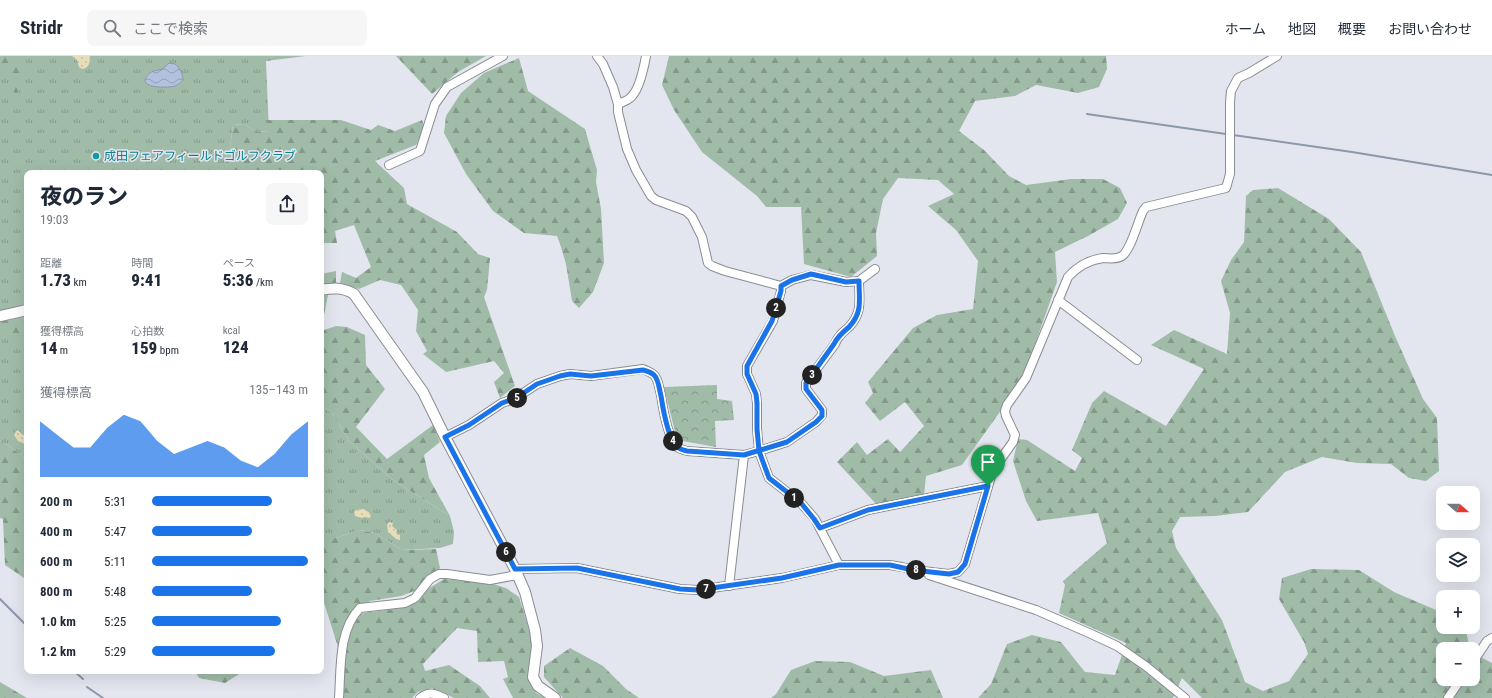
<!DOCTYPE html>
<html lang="ja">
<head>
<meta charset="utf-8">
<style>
	:root { --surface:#fff; --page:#f6f6f7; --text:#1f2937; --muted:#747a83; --line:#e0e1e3; --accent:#1a73e8 }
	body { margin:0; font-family:"Roboto Condensed","Noto Sans JP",sans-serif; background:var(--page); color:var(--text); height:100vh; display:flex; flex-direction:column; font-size:15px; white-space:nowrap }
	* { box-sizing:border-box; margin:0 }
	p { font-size:13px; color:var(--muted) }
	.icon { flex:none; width:22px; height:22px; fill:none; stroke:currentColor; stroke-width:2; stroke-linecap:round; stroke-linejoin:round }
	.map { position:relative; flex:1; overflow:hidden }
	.drawer { position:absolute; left:24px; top:114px; width:300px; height:504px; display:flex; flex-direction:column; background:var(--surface); border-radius:8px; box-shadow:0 4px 16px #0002 }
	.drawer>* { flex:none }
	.needle { width:26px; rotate:110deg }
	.controls { position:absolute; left:1436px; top:430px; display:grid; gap:8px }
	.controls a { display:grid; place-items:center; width:44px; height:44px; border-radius:8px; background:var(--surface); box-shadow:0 4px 16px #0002; font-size:20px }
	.pin { position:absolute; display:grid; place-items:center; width:34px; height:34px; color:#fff; margin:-41px -17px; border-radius:50% 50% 50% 0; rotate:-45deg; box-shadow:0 0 4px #0007 }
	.pin .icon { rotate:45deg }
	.km { position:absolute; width:20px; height:20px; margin:-10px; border-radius:50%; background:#222; color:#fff; font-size:11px; line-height:20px; text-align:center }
	.round { display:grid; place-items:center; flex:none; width:42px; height:42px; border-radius:8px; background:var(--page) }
	.head { display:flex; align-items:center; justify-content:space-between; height:68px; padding:0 16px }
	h1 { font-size:22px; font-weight:800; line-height:30px }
	.metrics { display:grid; grid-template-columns:repeat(3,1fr); gap:6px; height:68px; padding:4px 16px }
	.metrics div { display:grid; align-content:center }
	.metrics b { font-size:17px; font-weight:800 }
	.metrics small { font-size:11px; font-weight:400 }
	.metrics p { font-size:11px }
	.chart { height:112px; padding:8px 16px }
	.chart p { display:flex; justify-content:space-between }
	.chart svg { width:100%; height:72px; margin-top:4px; fill:var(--accent); opacity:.7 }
	ul { padding:0 16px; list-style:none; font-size:13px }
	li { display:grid; grid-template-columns:64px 48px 1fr; align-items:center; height:30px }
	li i { height:10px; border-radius:5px; background:var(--accent) }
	header { display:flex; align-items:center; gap:24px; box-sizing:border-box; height:56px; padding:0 20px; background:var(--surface); border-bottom:1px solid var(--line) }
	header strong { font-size:19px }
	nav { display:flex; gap:22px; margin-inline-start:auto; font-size:14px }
	.search { width:280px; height:36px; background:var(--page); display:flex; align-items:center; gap:10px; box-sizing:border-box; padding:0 14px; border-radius:8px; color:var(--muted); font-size:15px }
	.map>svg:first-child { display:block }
	.grass { fill:url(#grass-tufts) }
	.forest { fill:url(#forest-firs) }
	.sand { fill:url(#sand-dots) }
	.park { fill:url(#park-crowns) }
	.water { fill:url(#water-waves); stroke:#8c97ac }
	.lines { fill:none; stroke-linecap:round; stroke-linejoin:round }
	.stream { stroke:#8c97ac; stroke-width:2 }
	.minor-casing { stroke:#8a8c94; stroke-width:10 }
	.tertiary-casing { stroke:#8a8c94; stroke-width:12 }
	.minor { stroke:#fff; stroke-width:8 }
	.tertiary { stroke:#fff; stroke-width:10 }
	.route-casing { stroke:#fff; stroke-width:8 }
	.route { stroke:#1a73e8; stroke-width:5 }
	.culture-dot { fill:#0f9aa8; stroke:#e4e6ef; stroke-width:1.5 }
	.labels { text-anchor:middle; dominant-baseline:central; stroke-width:3; stroke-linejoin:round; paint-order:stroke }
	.culture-label { font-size:12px; fill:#0d838f; stroke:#e4e6ef; text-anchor:start }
</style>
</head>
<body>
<header>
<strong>Stridr</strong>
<div class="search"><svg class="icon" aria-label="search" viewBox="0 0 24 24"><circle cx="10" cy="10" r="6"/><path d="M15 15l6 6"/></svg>ここで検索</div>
<nav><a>ホーム</a><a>地図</a><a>概要</a><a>お問い合わせ</a></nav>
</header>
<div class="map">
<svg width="1492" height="642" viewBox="0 0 1492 642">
	<defs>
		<pattern id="grass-tufts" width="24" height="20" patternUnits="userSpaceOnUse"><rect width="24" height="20" fill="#a0bca9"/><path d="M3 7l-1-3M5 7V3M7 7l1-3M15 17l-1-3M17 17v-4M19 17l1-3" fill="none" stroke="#83998a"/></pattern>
		<pattern id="forest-firs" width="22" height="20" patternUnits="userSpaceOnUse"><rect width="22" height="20" fill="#a0bca9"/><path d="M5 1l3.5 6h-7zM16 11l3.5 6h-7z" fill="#83998a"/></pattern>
		<pattern id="sand-dots" width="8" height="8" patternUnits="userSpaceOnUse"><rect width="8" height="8" fill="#e7ddb8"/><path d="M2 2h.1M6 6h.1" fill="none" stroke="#c7be9f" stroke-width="1.8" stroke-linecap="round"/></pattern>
		<pattern id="park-crowns" width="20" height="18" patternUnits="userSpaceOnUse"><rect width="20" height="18" fill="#a0bca9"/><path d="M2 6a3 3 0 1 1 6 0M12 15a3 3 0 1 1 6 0" fill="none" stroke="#83998a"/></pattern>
		<pattern id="water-waves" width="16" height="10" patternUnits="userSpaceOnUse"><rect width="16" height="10" fill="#b2c2de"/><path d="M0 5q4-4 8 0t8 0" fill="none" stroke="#919eb5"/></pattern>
	</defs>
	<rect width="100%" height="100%" fill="#e4e6ef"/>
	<!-- grass -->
	<g class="grass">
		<path d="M 0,0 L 273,0 L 266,5 L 269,76 L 254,75 L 245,68 L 233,69 L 230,91 L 225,103 L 228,117 L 27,117 L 27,403 L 0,384 Z"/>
		<path d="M 321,349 L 332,357 L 349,385 L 396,426 L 450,460 L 454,476 L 453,488 L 440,492 L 402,494 L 375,477 L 359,474 L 336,482 L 321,482 Z"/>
	</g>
	<!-- forest -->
	<g class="forest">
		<path d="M 0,0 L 19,0 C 25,11 21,28 16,40 L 11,20 L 0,3 Z"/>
		<path d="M 273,0 L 306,0 L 266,5 Z"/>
		<path d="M 396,0 L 486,0 L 458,16 L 432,38 Z"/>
		<path d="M 669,0 L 1106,0 L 1107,13 L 1099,31 L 1078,37 L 1036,29 L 1015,40 L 975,45 L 959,75 L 984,94 L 1009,120 L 1026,129 L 1071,123 L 1103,123 L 1120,132 L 1127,147 L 1118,163 L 1088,180 L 1055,196 L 1057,226 L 1022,325 L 962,409 L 926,420 L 924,440 L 877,449 L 837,406 L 857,386 L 867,399 L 888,383 L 900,396 L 924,370 L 905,346 L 880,365 L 865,347 L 873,337 L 868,326 L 913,272 L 937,259 L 973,253 L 978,205 L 956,174 L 928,150 L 954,138 L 938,124 L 898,122 L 883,143 L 876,177 L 877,200 L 851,221 L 804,208 L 801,151 L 766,151 L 757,140 L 702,96 L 674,54 L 662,29 Z"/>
		<path d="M 519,2 L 528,35 L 585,73 L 597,114 L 596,126 L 601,153 L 604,207 L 593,236 L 579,252 L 572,245 L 566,208 L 560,188 L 557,180 L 524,177 L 493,155 L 466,118 L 444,77 L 446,60 L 461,37 L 484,17 Z"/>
		<path d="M 267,64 L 341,64 L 371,74 L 378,69 L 395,75 L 422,64 L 425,72 L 416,89 L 375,105 L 404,132 L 407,148 L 457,176 L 478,198 L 490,202 L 487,234 L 484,241 L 515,330 L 500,342 L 494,326 L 504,317 L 494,305 L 446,316 L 423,298 L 427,295 L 416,275 L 418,254 L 401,229 L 380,224 L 359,233 L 340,227 L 342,216 L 356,222 L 371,211 L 354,169 L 335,175 L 337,187 L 321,187 L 321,117 L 228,117 L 225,103 L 230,91 L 233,69 L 245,68 L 254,75 L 268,76 Z"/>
		<path d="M 1278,132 L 1329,163 L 1361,196 L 1395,280 L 1423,343 L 1437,362 L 1439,415 L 1426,425 L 1409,422 L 1391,408 L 1357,407 L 1322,401 L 1285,416 L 1248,456 L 1215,460 L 1180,461 L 1172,475 L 1176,492 L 1222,564 L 1245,626 L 1263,635 L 1289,625 L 1308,598 L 1304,586 L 1279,543 L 1282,522 L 1311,513 L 1359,514 L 1394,536 L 1443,557 L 1443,571 L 1465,571 L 1470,593 L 1443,593 L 1443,623 L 1473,623 L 1473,597 L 1492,607 L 1492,642 L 1202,642 L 1182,622 L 1173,642 L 978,642 L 991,628 L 1007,588 L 1032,579 L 1061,586 L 1085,616 L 1115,619 L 1126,587 L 1059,557 L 1065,529 L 1063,525 L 1107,487 L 1098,457 L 1037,465 L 1026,445 L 1013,405 L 1018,383 L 1027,384 L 1075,415 L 1082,402 L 1072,394 L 1092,347 L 1104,335 L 1166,370 L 1204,313 L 1151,289 L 1174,274 L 1227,298 L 1230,257 L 1221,225 L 1231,204 L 1244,186 L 1246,140 L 1253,134 Z"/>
		<path d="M 336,215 L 336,227 L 321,229 L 321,218 Z"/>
		<path d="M 328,239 L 321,274 L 321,240 Z"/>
		<path d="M 27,261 L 27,279 C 17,280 10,277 1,277 L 0,316 L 0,266 Z"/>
		<path d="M 336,270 L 347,271 L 365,279 L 366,309 L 385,333 L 356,371 L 387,403 L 433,369 L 440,386 L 424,399 L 429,422 L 450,460 L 396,426 L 349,385 L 332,357 L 321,349 L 321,275 Z"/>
		<path d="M 0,384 L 27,403 L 27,524 L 5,509 L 3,463 L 0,462 Z"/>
		<path d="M 359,474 L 375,477 L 402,494 L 436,493 L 440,512 L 417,534 L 401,540 L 370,545 L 357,553 L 342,588 L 338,591 L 321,537 L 321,482 L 336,482 Z"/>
		<path d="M 444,523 L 490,527 L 506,532 L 519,541 L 533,586 L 531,625 L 536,637 L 545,642 L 513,642 L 503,623 L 508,621 L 504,605 L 478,606 L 477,575 L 457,572 L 423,608 L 425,615 L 449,609 L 480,630 L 490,642 L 454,642 L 432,632 L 418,636 L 412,642 L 343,642 L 345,595 L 351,570 L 356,560 L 364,557 L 402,552 L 414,546 L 426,534 Z"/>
		<path d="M 570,592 L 603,610 L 626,633 L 639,642 L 563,642 L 544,621 L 544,610 Z"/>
		<path d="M 815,605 L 850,606 L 884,620 L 931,614 L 943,642 L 771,642 L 776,638 L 791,614 Z"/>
		<path d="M 195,615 L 244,615 L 225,627 L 199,622 Z"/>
		<path d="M 0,626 L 27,642 L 0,642 Z"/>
	</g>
	<!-- sand -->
	<g class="sand">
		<path d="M 72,0 L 90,0 C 90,7 89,12 82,13 L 79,11 L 77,4 Z"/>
		<path d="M 18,374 L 23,379 L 27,378 L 27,389 L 18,385 L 14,379 L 16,375 Z"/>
		<path d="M 364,453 L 371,458 L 370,462 L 364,461 L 362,462 L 355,460 L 354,456 L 356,454 Z"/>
		<path d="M 389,466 L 393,467 L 392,470 L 397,474 L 396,477 L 400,479 L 400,484 L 396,483 L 388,476 L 387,469 Z"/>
	</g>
	<!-- park -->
	<path class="park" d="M 717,329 L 717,343 L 732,345 L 734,364 L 715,365 L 716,391 L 677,384 L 664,331 Z"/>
	<!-- water -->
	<path class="water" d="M 169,7 L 175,8 C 179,11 183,18 183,24 C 181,26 178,29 175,30 C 168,32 132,33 150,17 C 153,14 158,15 162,13 C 164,12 167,9 169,7 Z"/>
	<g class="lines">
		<!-- stream -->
		<g class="stream">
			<path d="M 1087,58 L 1226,78"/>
			<path d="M 1233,79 L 1352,96 L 1492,119"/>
			<path d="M 0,543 L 27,570"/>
			<path d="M 74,615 L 83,623"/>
			<path d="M 87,631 L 103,642"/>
		</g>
		<defs>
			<g id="minor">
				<path d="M 597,0 L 603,8 L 613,31 L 618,48 L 618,56 L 627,93 L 636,114 L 651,140 L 656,144 L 686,155 L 692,161 L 702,181 L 708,207 L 712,210 L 725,215 L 781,230 L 792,224 L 811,219 L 846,226 L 859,225"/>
				<path d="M 618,48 C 622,46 627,45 630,42 C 639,35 644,11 646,0"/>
				<path d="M 389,109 L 420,95 L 435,48 L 447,31 L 503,0"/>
				<path d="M 781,230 L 781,235 L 773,265 L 747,310 L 747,318 L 756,338 L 757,347 L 757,373 L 759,395 L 769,422 L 801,447 L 815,463 L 839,509"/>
				<path d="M 1058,244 L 1137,304"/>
				<path d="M 445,381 L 469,369 L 502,347 L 516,342 L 537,328 L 560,320 L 570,318 L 591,320 L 643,313 C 647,315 651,316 654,319 C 659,324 659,333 661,339 C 663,353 668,380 676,390 C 679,393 683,394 687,395 L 744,399 L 759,395 L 787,386 L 816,366 L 822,359 L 822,354 L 806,333 L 806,327 L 835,288 C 837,281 843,276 849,271 C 863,256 859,244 859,225 L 875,213"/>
				<path d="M 820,472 L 868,454 L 988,430"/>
				<path d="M 515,513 L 577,512 L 680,533 L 698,534 L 782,522 L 839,509 L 890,509 L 902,511 L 918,515"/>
				<path d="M 913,514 L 949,518 L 958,516 L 965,508 L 993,414 L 1013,386 L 1015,379 L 1006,360 L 1005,355 L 1007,349 L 1026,322 L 1068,221 C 1078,210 1088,204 1103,202 C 1110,202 1116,204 1122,200 C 1131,194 1138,165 1143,155 L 1146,151 L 1226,132 L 1230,118 L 1230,46 L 1231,35 L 1238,22 L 1249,17 L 1277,0"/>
				<path d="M 929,519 L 1036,554 L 1089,577 L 1117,590 L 1147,611 L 1185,642"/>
				<path d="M 729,530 L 744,399"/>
				<path d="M 1473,606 L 1487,585 L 1492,582"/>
				<path d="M 339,642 C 341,614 338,574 360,552 L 405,547 L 415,542 L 430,523 L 439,518 L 447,518 L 490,524 L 517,519"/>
				<path d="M 420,642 C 430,635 433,637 444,642"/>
				<path d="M 1448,642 L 1461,623"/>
			</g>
			<g id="tertiary">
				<path d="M 321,234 C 333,232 343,231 354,238 L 423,336 L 445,381 L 515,513 L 525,536 L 535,574 L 537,590 L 533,621 L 538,630 L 555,642"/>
				<path d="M 0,260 L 27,254"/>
			</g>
		</defs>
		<!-- minor casing -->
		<use href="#minor" class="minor-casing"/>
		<!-- tertiary casing -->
		<use href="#tertiary" class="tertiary-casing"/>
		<!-- minor -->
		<use href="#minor" class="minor"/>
		<!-- tertiary -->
		<use href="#tertiary" class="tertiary"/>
	</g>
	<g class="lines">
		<defs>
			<path id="route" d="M 988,430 L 868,454 L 820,472 L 814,463 L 801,447 L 769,422 L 759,395 L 757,373 L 757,347 L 756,338 L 747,318 L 747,310 L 772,265 L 781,235 L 781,230 L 792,224 L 811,218 L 846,226 L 859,225 C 859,244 863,256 849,271 C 843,276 837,281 834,288 L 806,327 L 806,333 L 822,354 L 822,360 L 816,366 L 787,386 L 744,399 L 687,395 C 683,394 679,393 676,390 C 668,380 663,353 661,340 C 659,333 659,324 654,319 C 651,316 647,315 643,314 L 591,320 L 570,318 L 560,320 L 537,328 L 516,342 L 502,347 L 469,369 L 445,381 L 515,513 L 577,512 L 680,533 L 698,534 L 782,522 L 839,509 L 890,509 L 913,514 L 949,518 L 958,516 L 965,508 L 988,430"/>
		</defs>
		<!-- route casing -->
		<use href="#route" class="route-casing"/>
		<!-- route -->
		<use href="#route" class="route"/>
	</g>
	<!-- markers -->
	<circle class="culture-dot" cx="96" cy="100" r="4"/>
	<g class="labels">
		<!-- culture labels -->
		<g class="culture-label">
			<text x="104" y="100">成田フェアフィールドゴルフクラブ</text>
		</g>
	</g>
</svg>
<div class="controls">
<a><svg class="needle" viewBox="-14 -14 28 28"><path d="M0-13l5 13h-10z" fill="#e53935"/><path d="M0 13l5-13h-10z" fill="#747a83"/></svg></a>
<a><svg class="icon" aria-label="layers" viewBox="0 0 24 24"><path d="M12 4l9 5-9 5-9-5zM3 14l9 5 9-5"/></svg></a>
<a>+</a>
<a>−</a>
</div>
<div class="pin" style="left:988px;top:430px;background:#1e9e55"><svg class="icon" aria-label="arrive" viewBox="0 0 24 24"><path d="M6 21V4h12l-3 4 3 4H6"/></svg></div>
<b class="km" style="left:794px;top:442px">1</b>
<b class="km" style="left:776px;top:252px">2</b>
<b class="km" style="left:812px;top:319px">3</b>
<b class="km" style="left:673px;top:385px">4</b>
<b class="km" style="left:517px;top:342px">5</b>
<b class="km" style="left:506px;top:496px">6</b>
<b class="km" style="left:706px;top:533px">7</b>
<b class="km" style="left:916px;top:514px">8</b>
<section class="drawer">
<div class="head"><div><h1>夜のラン</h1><p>19:03</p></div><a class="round"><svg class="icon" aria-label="share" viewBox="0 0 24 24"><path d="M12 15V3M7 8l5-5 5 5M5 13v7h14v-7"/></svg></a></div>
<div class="metrics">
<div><p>距離</p><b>1.73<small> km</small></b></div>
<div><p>時間</p><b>9:41</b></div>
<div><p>ペース</p><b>5:36<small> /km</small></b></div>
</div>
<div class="metrics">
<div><p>獲得標高</p><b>14<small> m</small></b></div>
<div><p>心拍数</p><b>159<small> bpm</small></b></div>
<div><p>kcal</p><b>124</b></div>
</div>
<div class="chart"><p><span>獲得標高</span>135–143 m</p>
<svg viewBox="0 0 160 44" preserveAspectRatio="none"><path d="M0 44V10L10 18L20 26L30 26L40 14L50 6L60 10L70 22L80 30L90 26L100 22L110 26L120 34L130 38L140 30L150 18L160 10V44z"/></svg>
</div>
<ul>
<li><b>200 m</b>5:31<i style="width:77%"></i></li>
<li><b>400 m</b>5:47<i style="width:64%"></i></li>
<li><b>600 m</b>5:11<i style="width:100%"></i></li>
<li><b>800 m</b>5:48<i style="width:64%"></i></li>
<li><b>1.0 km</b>5:25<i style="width:83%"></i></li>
<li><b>1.2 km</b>5:29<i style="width:79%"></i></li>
</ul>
</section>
</div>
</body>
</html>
